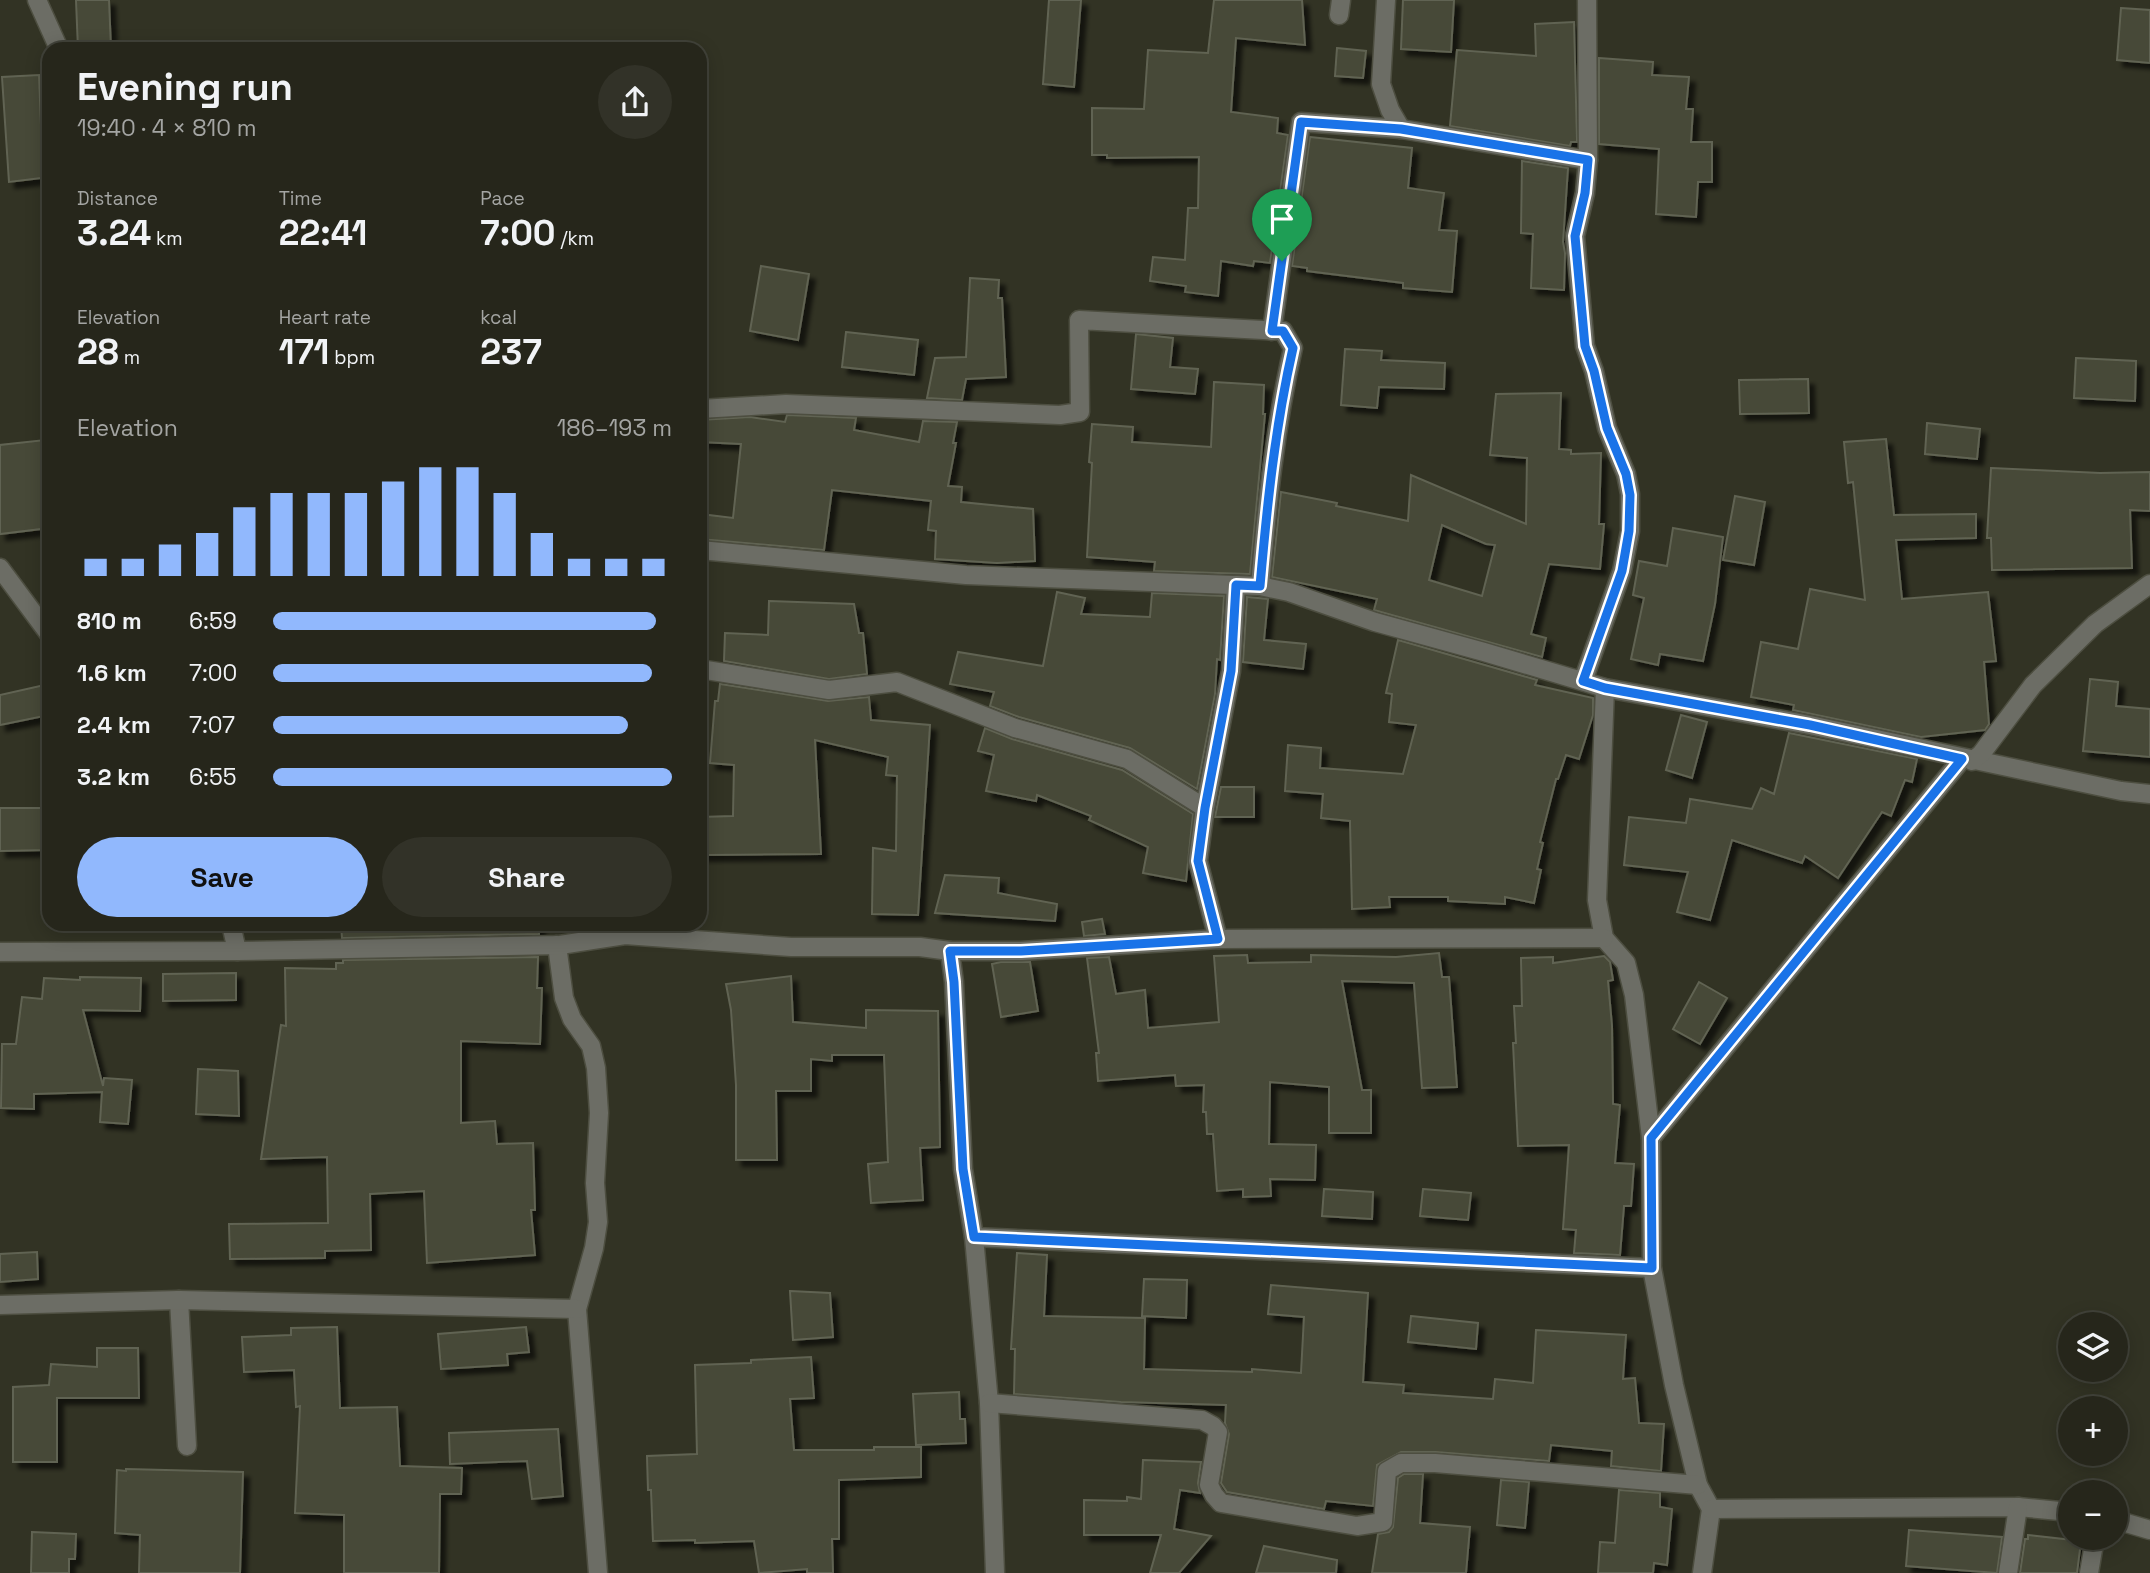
<!DOCTYPE html>
<html lang="en">
<head>
<meta charset="utf-8">
<style>
	:root { --surface:#26261b; --page:#323228; --text:#f1f3f6; --muted:#a4a5a3; --line:#42433a; --accent:#91b8fd }
	body { margin:0; font-family:"Space Grotesk",sans-serif; background:var(--page); color:var(--text); height:100vh; display:flex; flex-direction:column; font-size:26px; white-space:nowrap }
	* { box-sizing:border-box; margin:0 }
	p { font-size:23px; color:var(--muted) }
	.icon { flex:none; width:38px; height:38px; fill:none; stroke:currentColor; stroke-width:2; stroke-linecap:round; stroke-linejoin:round }
	.map { position:relative; flex:1; overflow:hidden }
	.panel { position:absolute; left:42px; top:42px; width:665px; height:889px; display:flex; flex-direction:column; background:var(--surface); border-radius:21px; box-shadow:0 4px 18px #0003,0 0 0 2px var(--line) }
	.panel>* { flex:none }
	.controls { position:absolute; left:2058px; top:1312px; display:grid; gap:14px }
	.controls a { display:grid; place-items:center; width:70px; height:70px; border-radius:50%; background:var(--surface); box-shadow:0 4px 18px #0003,0 0 0 2px var(--line); font-size:35px }
	.pin { position:absolute; display:grid; place-items:center; width:60px; height:60px; color:#fff; margin:-72px -30px; border-radius:50% 50% 50% 0; rotate:-45deg; box-shadow:0 0 7px #0007 }
	.pin .icon { rotate:45deg }
	.round { display:grid; place-items:center; flex:none; width:74px; height:74px; border-radius:37px; background:var(--page) }
	.summary { display:flex; align-items:center; justify-content:space-between; height:119px; padding:0 35px }
	h1 { font-size:38px; font-weight:700; line-height:52px }
	.figures { display:grid; grid-template-columns:repeat(3,1fr); gap:10px; height:119px; padding:7px 35px }
	.figures div { display:grid; align-content:center }
	.figures b { font-size:35px; font-weight:700 }
	.figures small { font-size:19px; font-weight:400 }
	.figures p { font-size:19px }
	.chart { height:196px; padding:14px 35px }
	.chart p { display:flex; justify-content:space-between }
	.chart svg { width:100%; height:126px; margin-top:7px; stroke:var(--accent); stroke-width:6 }
	.primary-button { display:flex; gap:14px; margin-top:auto; padding:14px 35px }
	.primary-button a { flex:1; height:80px; border-radius:42px; background:var(--accent); color:#111; font-size:28px; font-weight:700; line-height:80px; text-align:center }
	.primary-button a+a { background:var(--page); color:var(--text) }
	ul { padding:0 35px; list-style:none; font-size:23px }
	li { display:grid; grid-template-columns:112px 84px 1fr; align-items:center; height:52px }
	li i { height:18px; border-radius:9px; background:var(--accent) }
	.map>svg:first-child { display:block }
	.building { fill:#464837; stroke:#616352; stroke-width:2; fill-rule:evenodd; filter:url(#shadow) }
	.lines { fill:none; stroke-linecap:round; stroke-linejoin:round }
	.minor-casing { stroke:#4d4e40; stroke-width:21 }
	.minor { stroke:#6c6d65; stroke-width:18 }
	.route-casing { stroke:#fff; stroke-width:14 }
	.route { stroke:#1a73e8; stroke-width:9 }
</style>
</head>
<body>
<div class="map">
<svg width="2150" height="1573" viewBox="0 0 2150 1573">
	<defs>
		<filter id="shadow"><feDropShadow dx="6" dy="6" stdDeviation="2" flood-color="#0009"/></filter>
	</defs>
	<rect width="100%" height="100%" fill="#323324"/>
	<!-- building -->
	<g class="building">
		<path d="M 76,0 L 109,0 L 111,49 L 78,49 Z"/>
		<path d="M 1049,0 L 1081,0 L 1074,87 L 1043,84 Z"/>
		<path d="M 1214,0 L 1302,0 L 1305,45 L 1236,38 L 1231,112 L 1278,118 L 1277,133 L 1288,135 L 1270,263 L 1254,261 L 1253,266 L 1221,261 L 1218,296 L 1185,292 L 1186,286 L 1150,281 L 1153,257 L 1185,260 L 1188,208 L 1198,208 L 1199,157 L 1107,158 L 1107,155 L 1092,155 L 1092,108 L 1144,109 L 1148,50 L 1208,53 Z"/>
		<path d="M 1403,0 L 1454,0 L 1451,52 L 1401,49 Z"/>
		<path d="M 2121,8 L 2150,10 L 2150,63 L 2117,60 Z"/>
		<path d="M 1574,22 L 1577,142 L 1571,142 L 1570,146 L 1450,126 L 1457,50 L 1536,56 L 1535,24 Z"/>
		<path d="M 1337,48 L 1366,51 L 1363,78 L 1335,76 Z"/>
		<path d="M 1599,58 L 1653,62 L 1652,75 L 1689,77 L 1686,109 L 1693,109 L 1691,142 L 1712,142 L 1712,182 L 1698,182 L 1696,217 L 1656,214 L 1659,149 L 1599,144 Z"/>
		<path d="M 39,75 L 41,126 L 49,125 L 49,177 L 9,182 L 2,77 Z"/>
		<path d="M 1310,137 L 1412,148 L 1408,188 L 1444,193 L 1439,230 L 1457,231 L 1452,292 L 1403,288 L 1403,283 L 1307,271 L 1307,268 L 1292,266 Z"/>
		<path d="M 1522,161 L 1568,168 L 1563,242 L 1565,253 L 1564,290 L 1531,288 L 1533,234 L 1521,233 Z"/>
		<path d="M 761,266 L 809,274 L 798,340 L 750,331 Z"/>
		<path d="M 970,278 L 999,280 L 998,298 L 1002,298 L 1006,377 L 966,379 L 962,400 L 927,398 L 935,358 L 966,357 Z"/>
		<path d="M 846,332 L 918,340 L 914,375 L 842,367 Z"/>
		<path d="M 1136,334 L 1173,338 L 1170,367 L 1198,369 L 1195,394 L 1131,389 Z"/>
		<path d="M 1345,349 L 1382,351 L 1381,360 L 1445,363 L 1444,389 L 1379,387 L 1377,408 L 1341,405 Z"/>
		<path d="M 2076,358 L 2136,361 L 2135,401 L 2074,398 Z"/>
		<path d="M 1808,379 L 1809,413 L 1740,414 L 1739,380 Z"/>
		<path d="M 1214,382 L 1264,385 L 1263,414 L 1265,414 L 1250,574 L 1154,571 L 1155,562 L 1087,557 L 1092,463 L 1089,462 L 1092,424 L 1133,427 L 1132,442 L 1211,447 Z"/>
		<path d="M 1561,393 L 1559,449 L 1571,450 L 1571,454 L 1601,453 L 1599,524 L 1604,524 L 1600,569 L 1549,564 L 1531,634 L 1546,638 L 1542,657 L 1374,610 L 1377,599 L 1272,577 L 1281,492 L 1337,503 L 1336,506 L 1408,521 L 1411,475 L 1526,524 L 1527,458 L 1490,455 L 1496,394 ZM 1442,525 L 1486,544 L 1495,545 L 1482,596 L 1429,580 Z"/>
		<path d="M 787,415 L 856,418 L 854,430 L 919,442 L 923,421 L 957,422 L 953,443 L 956,443 L 948,486 L 962,487 L 961,502 L 1033,509 L 1035,561 L 997,563 L 935,559 L 936,531 L 928,530 L 931,501 L 832,490 L 824,550 L 700,539 L 700,514 L 733,518 L 741,444 L 700,442 L 700,420 L 750,417 L 785,422 Z"/>
		<path d="M 1927,423 L 1980,429 L 1977,459 L 1925,454 Z"/>
		<path d="M 1886,439 L 1894,515 L 1976,514 L 1976,538 L 1896,540 L 1902,599 L 1988,592 L 1996,661 L 1984,662 L 1989,724 L 1985,730 L 1921,737 L 1793,710 L 1794,705 L 1751,697 L 1761,642 L 1798,649 L 1810,589 L 1865,600 L 1853,482 L 1848,483 L 1844,442 Z"/>
		<path d="M 45,440 L 49,472 L 49,528 L 0,534 L 0,445 Z"/>
		<path d="M 1991,468 L 2100,473 L 2150,472 L 2150,511 L 2130,510 L 2132,568 L 1992,570 L 1991,538 L 1987,538 Z"/>
		<path d="M 1735,496 L 1765,502 L 1754,565 L 1723,560 Z"/>
		<path d="M 1673,528 L 1723,537 L 1715,604 L 1703,661 L 1660,654 L 1658,665 L 1631,659 L 1644,598 L 1633,595 L 1639,561 L 1667,566 Z"/>
		<path d="M 1057,592 L 1085,598 L 1081,614 L 1150,617 L 1152,593 L 1224,596 L 1220,660 L 1217,659 L 1215,694 L 1197,789 L 1130,748 L 1019,717 L 990,706 L 994,692 L 950,684 L 958,652 L 1043,666 Z"/>
		<path d="M 1247,597 L 1268,599 L 1264,640 L 1306,644 L 1303,669 L 1243,662 Z"/>
		<path d="M 769,601 L 854,604 L 859,633 L 863,633 L 867,674 L 829,679 L 724,661 L 725,633 L 768,635 Z"/>
		<path d="M 1398,640 L 1537,680 L 1535,685 L 1593,698 L 1593,715 L 1579,759 L 1566,755 L 1558,779 L 1556,779 L 1540,842 L 1543,843 L 1537,869 L 1541,870 L 1534,903 L 1505,897 L 1505,904 L 1448,901 L 1448,897 L 1389,897 L 1390,907 L 1352,909 L 1350,821 L 1321,818 L 1323,794 L 1285,791 L 1288,745 L 1321,748 L 1320,768 L 1403,774 L 1416,725 L 1389,722 L 1392,694 L 1386,693 Z"/>
		<path d="M 2090,679 L 2118,682 L 2116,706 L 2150,709 L 2150,757 L 2083,751 Z"/>
		<path d="M 49,684 L 49,715 L 0,725 L 0,695 Z"/>
		<path d="M 720,684 L 828,701 L 869,697 L 871,720 L 930,725 L 918,915 L 872,914 L 873,848 L 896,851 L 897,776 L 886,775 L 888,757 L 815,740 L 821,854 L 700,855 L 700,817 L 733,816 L 734,765 L 710,763 L 715,701 L 718,701 Z"/>
		<path d="M 1681,715 L 1707,722 L 1692,778 L 1666,770 Z"/>
		<path d="M 985,728 L 1012,739 L 1122,770 L 1193,814 L 1186,881 L 1143,873 L 1148,847 L 1089,820 L 1091,816 L 1037,795 L 1036,801 L 986,791 L 994,755 L 978,751 Z"/>
		<path d="M 1789,733 L 1917,759 L 1912,782 L 1905,780 L 1891,816 L 1882,812 L 1838,878 L 1805,856 L 1802,863 L 1732,840 L 1710,920 L 1677,912 L 1688,872 L 1624,865 L 1629,817 L 1686,823 L 1690,799 L 1752,809 L 1761,788 L 1774,794 Z"/>
		<path d="M 1221,787 L 1254,787 L 1254,817 L 1215,817 Z"/>
		<path d="M 0,808 L 49,808 L 49,850 L 0,851 Z"/>
		<path d="M 945,875 L 999,878 L 998,893 L 1057,904 L 1055,921 L 935,913 Z"/>
		<path d="M 1102,919 L 1105,934 L 1084,936 L 1082,922 Z"/>
		<path d="M 341,924 L 539,924 L 539,934 L 342,938 Z"/>
		<path d="M 1439,953 L 1442,977 L 1449,977 L 1457,1087 L 1422,1088 L 1414,983 L 1342,981 L 1362,1090 L 1371,1090 L 1371,1133 L 1329,1133 L 1329,1087 L 1270,1082 L 1269,1144 L 1316,1145 L 1315,1180 L 1270,1179 L 1271,1196 L 1243,1197 L 1243,1189 L 1217,1191 L 1213,1134 L 1207,1134 L 1206,1112 L 1203,1112 L 1204,1085 L 1176,1086 L 1175,1075 L 1098,1081 L 1096,1053 L 1099,1053 L 1087,958 L 1109,957 L 1116,994 L 1145,990 L 1148,1028 L 1219,1022 L 1214,956 L 1247,955 L 1248,963 L 1311,962 L 1311,955 L 1396,957 Z"/>
		<path d="M 1604,956 L 1610,962 L 1613,980 L 1608,981 L 1612,1026 L 1613,1104 L 1620,1105 L 1615,1163 L 1634,1164 L 1631,1206 L 1624,1206 L 1620,1255 L 1574,1253 L 1576,1230 L 1563,1229 L 1569,1145 L 1518,1146 L 1513,1043 L 1516,1043 L 1514,1006 L 1522,1006 L 1521,958 L 1553,957 L 1553,963 Z"/>
		<path d="M 538,957 L 537,988 L 542,988 L 540,1044 L 461,1041 L 461,1123 L 495,1121 L 497,1144 L 533,1143 L 535,1210 L 531,1210 L 535,1255 L 427,1263 L 424,1191 L 370,1194 L 371,1250 L 325,1251 L 325,1258 L 230,1259 L 229,1224 L 328,1223 L 327,1157 L 261,1159 L 281,1025 L 286,1026 L 285,968 L 336,969 L 336,963 L 343,963 L 343,960 Z"/>
		<path d="M 1001,962 L 1030,962 L 1038,1011 L 1001,1017 L 992,964 Z"/>
		<path d="M 236,973 L 236,1000 L 163,1001 L 163,974 Z"/>
		<path d="M 791,976 L 793,1022 L 866,1028 L 866,1010 L 938,1011 L 940,1147 L 920,1148 L 923,1200 L 871,1203 L 868,1164 L 888,1162 L 884,1055 L 832,1055 L 832,1061 L 811,1059 L 811,1091 L 776,1091 L 777,1160 L 736,1160 L 736,1085 L 731,1010 L 726,984 Z"/>
		<path d="M 80,977 L 141,978 L 140,1011 L 83,1010 L 103,1086 L 104,1078 L 132,1080 L 128,1124 L 100,1122 L 102,1092 L 34,1094 L 34,1109 L 1,1108 L 2,1044 L 16,1044 L 22,997 L 42,999 L 44,978 L 80,980 Z"/>
		<path d="M 1699,982 L 1727,998 L 1700,1044 L 1673,1029 Z"/>
		<path d="M 198,1069 L 238,1071 L 239,1116 L 196,1114 Z"/>
		<path d="M 1324,1189 L 1373,1192 L 1372,1219 L 1322,1216 Z"/>
		<path d="M 1423,1189 L 1471,1193 L 1468,1220 L 1420,1216 Z"/>
		<path d="M 37,1252 L 38,1279 L 0,1282 L 0,1254 Z"/>
		<path d="M 1017,1253 L 1047,1255 L 1044,1316 L 1145,1318 L 1144,1369 L 1252,1372 L 1252,1369 L 1301,1373 L 1304,1317 L 1268,1314 L 1271,1285 L 1368,1293 L 1363,1382 L 1404,1385 L 1403,1393 L 1493,1399 L 1495,1379 L 1533,1383 L 1536,1330 L 1626,1335 L 1623,1379 L 1635,1378 L 1639,1423 L 1664,1424 L 1661,1471 L 1611,1466 L 1612,1451 L 1551,1445 L 1549,1461 L 1436,1452 L 1401,1452 L 1377,1465 L 1373,1506 L 1326,1501 L 1324,1509 L 1227,1492 L 1221,1483 L 1229,1434 L 1225,1423 L 1226,1405 L 1121,1402 L 1014,1394 L 1015,1349 L 1011,1349 Z"/>
		<path d="M 1144,1279 L 1187,1280 L 1186,1318 L 1142,1316 Z"/>
		<path d="M 790,1291 L 830,1293 L 833,1337 L 793,1340 Z"/>
		<path d="M 1411,1316 L 1478,1323 L 1476,1349 L 1408,1342 Z"/>
		<path d="M 337,1327 L 340,1408 L 397,1407 L 400,1466 L 462,1468 L 461,1494 L 440,1494 L 439,1573 L 344,1573 L 344,1515 L 295,1513 L 300,1406 L 296,1407 L 294,1370 L 244,1372 L 242,1337 L 291,1335 L 291,1328 Z"/>
		<path d="M 526,1327 L 529,1352 L 507,1354 L 508,1365 L 441,1369 L 438,1334 Z"/>
		<path d="M 97,1348 L 138,1348 L 139,1398 L 57,1398 L 57,1462 L 13,1462 L 13,1387 L 49,1385 L 51,1364 L 97,1367 Z"/>
		<path d="M 811,1357 L 814,1398 L 790,1399 L 794,1450 L 874,1450 L 874,1447 L 921,1447 L 921,1477 L 839,1480 L 839,1539 L 832,1539 L 833,1573 L 807,1573 L 807,1569 L 759,1573 L 754,1541 L 695,1543 L 695,1540 L 653,1541 L 651,1490 L 648,1490 L 647,1456 L 697,1454 L 695,1365 L 751,1363 L 751,1360 Z"/>
		<path d="M 959,1392 L 960,1419 L 965,1419 L 966,1443 L 916,1445 L 913,1394 Z"/>
		<path d="M 558,1429 L 563,1496 L 532,1499 L 527,1461 L 450,1464 L 449,1433 Z"/>
		<path d="M 1143,1460 L 1201,1462 L 1198,1483 L 1200,1493 L 1180,1490 L 1174,1529 L 1211,1536 L 1179,1573 L 1150,1573 L 1161,1535 L 1084,1535 L 1084,1500 L 1127,1501 L 1127,1497 L 1141,1499 Z"/>
		<path d="M 126,1469 L 243,1472 L 240,1573 L 139,1573 L 140,1535 L 115,1533 L 117,1470 L 126,1471 Z"/>
		<path d="M 1404,1474 L 1423,1474 L 1420,1523 L 1470,1527 L 1466,1573 L 1372,1573 L 1378,1534 L 1389,1532 L 1393,1527 L 1398,1478 Z"/>
		<path d="M 1501,1480 L 1529,1482 L 1525,1528 L 1497,1525 Z"/>
		<path d="M 1619,1490 L 1660,1493 L 1660,1507 L 1672,1509 L 1667,1565 L 1654,1563 L 1653,1573 L 1598,1573 L 1600,1542 L 1615,1543 Z"/>
		<path d="M 1909,1530 L 2002,1537 L 1997,1573 L 1906,1566 Z"/>
		<path d="M 32,1532 L 76,1534 L 75,1559 L 69,1559 L 69,1573 L 31,1573 Z"/>
		<path d="M 2028,1535 L 2081,1541 L 2077,1573 L 2020,1573 L 2025,1539 L 2028,1539 Z"/>
		<path d="M 1264,1546 L 1337,1560 L 1336,1573 L 1256,1573 Z"/>
	</g>
	<g class="lines">
		<defs>
			<g id="minor">
				<path d="M 37,0 L 59,49"/>
				<path d="M 1386,0 L 1381,84 L 1390,110 L 1401,129"/>
				<path d="M 1339,15 L 1341,0"/>
				<path d="M 1272,331 L 1301,122 L 1401,129 L 1588,160 L 1587,0"/>
				<path d="M 700,409 L 786,404 L 1060,415 L 1080,412 L 1079,320 L 1283,331 L 1293,348 C 1275,427 1267,506 1260,586"/>
				<path d="M 700,550 L 966,575 L 1260,586 L 1289,592 L 1375,622 L 1484,652 L 1605,688 L 1810,725 L 2121,791 L 2150,794"/>
				<path d="M 0,568 L 49,634"/>
				<path d="M 700,669 L 829,690 L 897,682 L 1015,728 L 1127,759 L 1205,808"/>
				<path d="M 1583,681 L 1622,571 L 1630,531 L 1630,494 L 1626,474 L 1607,428 L 1594,371 L 1585,346 L 1575,236 L 1585,193 L 1588,160"/>
				<path d="M 1605,688 L 1597,900 L 1604,938 L 1626,963 L 1634,995 L 1651,1138 L 1652,1268 L 1674,1385 L 1698,1485 L 1711,1509 L 1702,1573"/>
				<path d="M 1972,761 L 1981,754 L 2033,685 L 2095,624 L 2150,584"/>
				<path d="M 231,924 L 237,951"/>
				<path d="M 1218,939 L 1198,861 L 1205,808 L 1231,671 L 1236,585"/>
				<path d="M 557,945 L 564,998 L 572,1019 L 591,1046 L 596,1068 L 599,1113 L 595,1183 L 598,1222 L 594,1248 L 577,1309 L 598,1573"/>
				<path d="M 950,951 L 1021,951 L 1218,939 L 1604,938"/>
				<path d="M 0,952 L 237,951 L 560,945 L 625,935 L 791,947 L 920,947 L 950,951 L 954,982 L 963,1169 L 974,1237 L 989,1403 L 995,1573"/>
				<path d="M 1651,1138 L 1962,759"/>
				<path d="M 974,1237 L 1652,1268"/>
				<path d="M 179,1300 L 187,1446"/>
				<path d="M 0,1305 L 179,1300 L 577,1309"/>
				<path d="M 989,1403 L 1202,1420 L 1213,1426 L 1218,1432 L 1209,1485 L 1214,1495 L 1221,1503 L 1357,1526 L 1383,1522 L 1387,1471 L 1401,1463 L 1435,1463 L 1698,1485"/>
				<path d="M 1711,1509 L 2018,1507 L 2070,1512"/>
				<path d="M 2116,1520 L 2150,1530"/>
				<path d="M 2008,1573 L 2018,1507"/>
				<path d="M 2089,1573 L 2095,1538"/>
			</g>
		</defs>
		<!-- minor casing -->
		<use href="#minor" class="minor-casing"/>
		<!-- minor -->
		<use href="#minor" class="minor"/>
	</g>
	<g class="lines">
		<defs>
			<path id="route" d="M 1301,122 L 1401,129 L 1588,160 L 1585,193 L 1575,236 L 1585,346 L 1594,371 L 1607,428 L 1626,474 L 1630,495 L 1629,531 L 1622,571 L 1583,681 L 1605,688 L 1810,725 L 1962,759 L 1651,1138 L 1652,1268 L 974,1237 L 963,1169 L 954,982 L 950,951 L 1021,951 L 1218,939 L 1198,861 L 1205,808 L 1231,671 L 1236,585 L 1260,586 C 1267,506 1275,427 1293,348 L 1283,331 L 1272,331 Z"/>
		</defs>
		<!-- route casing -->
		<use href="#route" class="route-casing"/>
		<!-- route -->
		<use href="#route" class="route"/>
	</g>
</svg>
<div class="controls">
<a><svg class="icon" aria-label="layers" viewBox="0 0 24 24"><path d="M12 4l9 5-9 5-9-5zM3 14l9 5 9-5"/></svg></a>
<a>+</a>
<a>−</a>
</div>
<div class="pin" style="left:1282px;top:261px;background:#1e9e55"><svg class="icon" aria-label="arrive" viewBox="0 0 24 24"><path d="M6 21V4h12l-3 4 3 4H6"/></svg></div>
<section class="panel">
<div class="summary"><div><h1>Evening run</h1><p>19:40 · 4 × 810 m</p></div><a class="round"><svg class="icon" aria-label="share" viewBox="0 0 24 24"><path d="M12 15V3M7 8l5-5 5 5M5 13v7h14v-7"/></svg></a></div>
<div class="figures">
<div><p>Distance</p><b>3.24<small> km</small></b></div>
<div><p>Time</p><b>22:41</b></div>
<div><p>Pace</p><b>7:00<small> /km</small></b></div>
</div>
<div class="figures">
<div><p>Elevation</p><b>28<small> m</small></b></div>
<div><p>Heart rate</p><b>171<small> bpm</small></b></div>
<div><p>kcal</p><b>237</b></div>
</div>
<div class="chart"><p><span>Elevation</span>186–193 m</p>
<svg viewBox="0 0 160 44" preserveAspectRatio="none"><path d="M5 44V38M15 44V38M25 44V33M35 44V29M45 44V20M55 44V15M65 44V15M75 44V15M85 44V11M95 44V6M105 44V6M115 44V15M125 44V29M135 44V38M145 44V38M155 44V38"/></svg>
</div>
<ul>
<li><b>810 m</b>6:59<i style="width:96%"></i></li>
<li><b>1.6 km</b>7:00<i style="width:95%"></i></li>
<li><b>2.4 km</b>7:07<i style="width:89%"></i></li>
<li><b>3.2 km</b>6:55<i style="width:100%"></i></li>
</ul>
<div class="primary-button"><a>Save</a><a>Share</a></div>
</section>
</div>
</body>
</html>
